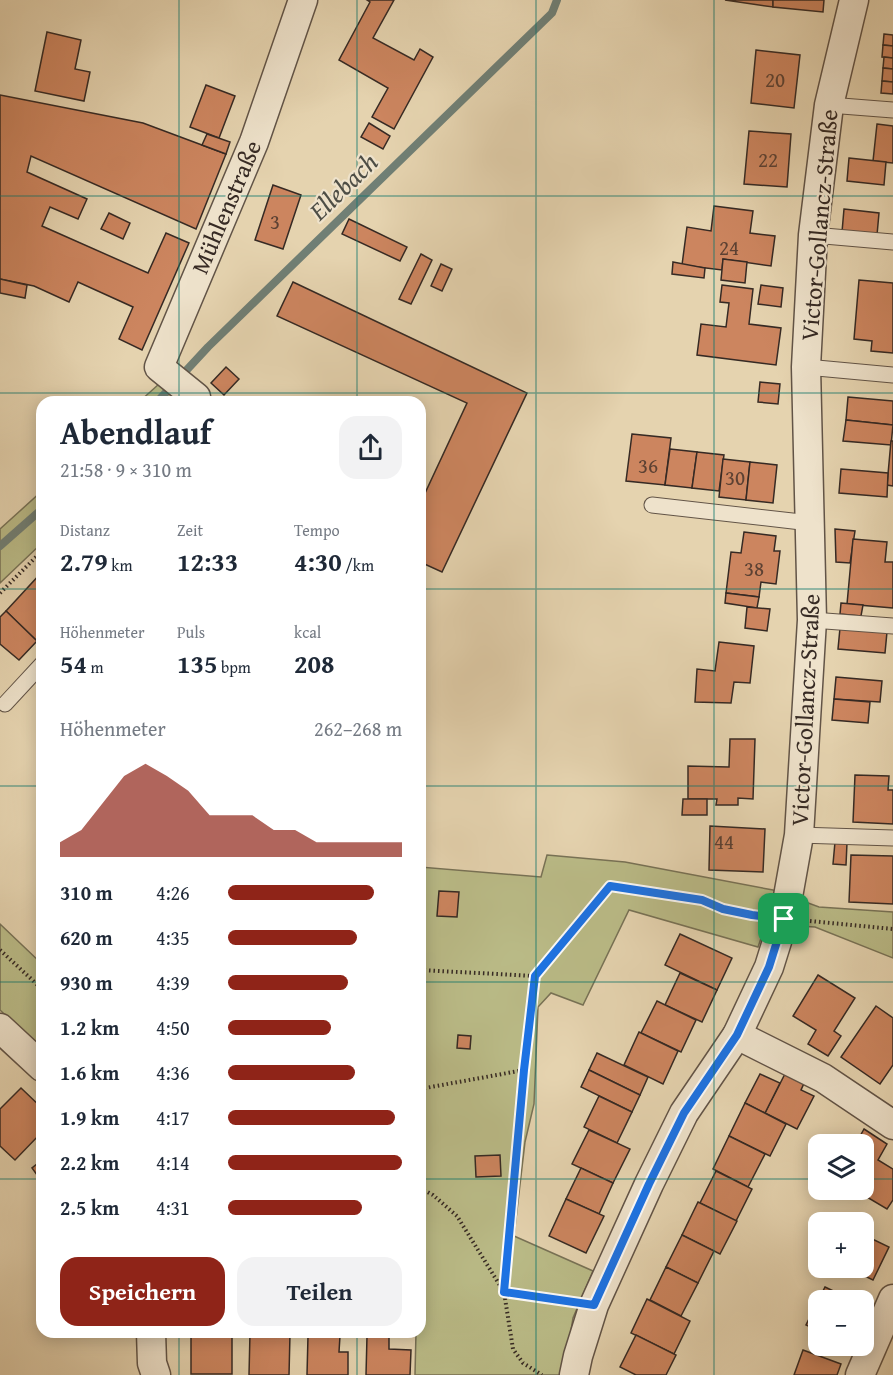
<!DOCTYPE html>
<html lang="de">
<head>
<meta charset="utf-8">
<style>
	:root { --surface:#fff; --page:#f2f2f3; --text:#1f2937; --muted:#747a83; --accent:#8f2418 }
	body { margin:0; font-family:"Gentium Book Plus",serif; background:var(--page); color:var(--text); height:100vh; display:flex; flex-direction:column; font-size:22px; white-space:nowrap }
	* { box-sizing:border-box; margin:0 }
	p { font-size:20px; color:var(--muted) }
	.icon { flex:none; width:33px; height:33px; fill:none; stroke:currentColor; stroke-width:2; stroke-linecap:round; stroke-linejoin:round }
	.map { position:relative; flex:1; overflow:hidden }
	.drawer { position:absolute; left:36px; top:396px; width:390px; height:942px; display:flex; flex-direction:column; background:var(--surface); border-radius:18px; box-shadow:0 3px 15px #0003 }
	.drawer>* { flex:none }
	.tools { position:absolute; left:808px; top:1134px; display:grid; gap:12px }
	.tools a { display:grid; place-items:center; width:66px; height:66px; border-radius:12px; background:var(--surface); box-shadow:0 3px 15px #0003; font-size:30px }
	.pin { position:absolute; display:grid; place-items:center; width:51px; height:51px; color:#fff; margin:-26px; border-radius:12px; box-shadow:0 3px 9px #0006 }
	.round { display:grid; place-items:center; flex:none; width:63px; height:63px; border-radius:18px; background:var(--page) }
	.overview { display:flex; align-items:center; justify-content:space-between; height:102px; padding:0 24px }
	h1 { font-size:33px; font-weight:800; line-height:45px }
	.metrics { display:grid; grid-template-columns:repeat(3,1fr); gap:9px; height:102px; padding:6px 24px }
	.metrics div { display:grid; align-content:center }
	.metrics b { font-size:26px; font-weight:800 }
	.metrics small { font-size:16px; font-weight:400 }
	.metrics p { font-size:16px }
	.chart { height:168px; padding:12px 24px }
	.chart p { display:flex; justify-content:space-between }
	.chart svg { width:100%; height:108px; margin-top:6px; fill:var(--accent); opacity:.7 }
	.primary-button { display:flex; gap:12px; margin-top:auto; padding:12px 24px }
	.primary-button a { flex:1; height:69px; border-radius:18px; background:var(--accent); color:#fff; font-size:24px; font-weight:800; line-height:69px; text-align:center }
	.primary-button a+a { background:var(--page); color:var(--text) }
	ul { padding:0 24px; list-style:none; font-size:20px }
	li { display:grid; grid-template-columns:96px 72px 1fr; align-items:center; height:45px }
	li i { height:15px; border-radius:8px; background:var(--accent) }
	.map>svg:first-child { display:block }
	.green { fill:#babb87; stroke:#787256; stroke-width:1.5 }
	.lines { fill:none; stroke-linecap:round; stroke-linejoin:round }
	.stream { stroke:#707f75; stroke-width:8 }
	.building { fill:#cc855f; stroke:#362a24; stroke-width:1.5 }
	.lane-casing { stroke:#625447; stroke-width:17 }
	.street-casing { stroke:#625447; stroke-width:31 }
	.path { stroke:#362a24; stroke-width:4; stroke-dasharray:1.5 3; stroke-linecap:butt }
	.lane { stroke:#eee2cb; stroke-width:15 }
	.street { stroke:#eee2cb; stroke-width:28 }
	.route-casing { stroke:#fff; stroke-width:12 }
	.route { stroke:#1a73e8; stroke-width:8 }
	.grid { fill:none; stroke:#0f766e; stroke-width:1.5; stroke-opacity:0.55 }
	.labels { text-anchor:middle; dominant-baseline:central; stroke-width:4.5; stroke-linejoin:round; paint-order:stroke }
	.number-label { font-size:21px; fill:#5c4133 }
	.street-label { font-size:24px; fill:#362a24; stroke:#eee2cb }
	.water-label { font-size:26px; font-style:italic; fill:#4e4e46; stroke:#eee2cb }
</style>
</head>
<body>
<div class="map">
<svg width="893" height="1375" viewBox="0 0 893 1375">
	<rect width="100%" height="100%" fill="#e5d3af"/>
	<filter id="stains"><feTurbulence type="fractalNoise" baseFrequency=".00333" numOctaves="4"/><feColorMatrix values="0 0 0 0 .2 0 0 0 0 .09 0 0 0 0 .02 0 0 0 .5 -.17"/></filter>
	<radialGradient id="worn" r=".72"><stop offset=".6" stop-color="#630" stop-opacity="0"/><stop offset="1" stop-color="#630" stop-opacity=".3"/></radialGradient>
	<!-- green -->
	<g class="green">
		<path d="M 169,375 L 191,402 L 139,402 Z"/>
		<path d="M 42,491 L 42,543 L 0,583 L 0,529 Z"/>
		<path d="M 547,855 L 625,862 L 773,890 L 819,907 L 893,912 L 893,958 L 815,927 L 766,924 L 758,947 L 629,910 L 583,1005 L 551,993 L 538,1007 L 534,1104 L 525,1142 L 514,1236 L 593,1271 L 573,1318 L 565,1368 L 574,1375 L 415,1375 L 416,1332 L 420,1332 L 420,867 L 541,877 Z"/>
		<path d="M 0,924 L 42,964 L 42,1050 L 0,1010 Z"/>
	</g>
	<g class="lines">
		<!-- stream -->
		<g class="stream">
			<path d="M 157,402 L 208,347 L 552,13 L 557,0"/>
			<path d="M 0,546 L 42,509"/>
		</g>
	</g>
	<!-- building -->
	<g class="building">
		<path d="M 367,0 L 394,0 L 373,38 L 414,60 L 420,49 L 433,57 L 394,129 L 372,117 L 388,88 L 339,60 L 370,2 Z"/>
		<path d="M 725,0 L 773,0 L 773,7 Z"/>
		<path d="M 773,0 L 824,0 L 823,12 L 773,7 Z"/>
		<path d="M 47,32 L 81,40 L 75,69 L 90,72 L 84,101 L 35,91 Z"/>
		<path d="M 884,34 L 893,35 L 893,46 L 883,45 Z"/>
		<path d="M 883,45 L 893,46 L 893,58 L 882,57 Z"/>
		<path d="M 756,50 L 800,55 L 794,108 L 751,103 Z"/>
		<path d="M 884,57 L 893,58 L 893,69 L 883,68 Z"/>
		<path d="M 883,68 L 893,69 L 893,82 L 882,81 Z"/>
		<path d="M 882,81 L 893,82 L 893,94 L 881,93 Z"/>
		<path d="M 206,85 L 235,96 L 219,138 L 190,127 Z"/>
		<path d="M 0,95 L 143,123 L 226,154 L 196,229 L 31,156 L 27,172 L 87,199 L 78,219 L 50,207 L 42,226 L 148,273 L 166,233 L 189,243 L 142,350 L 119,339 L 133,307 L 78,282 L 69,302 L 34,286 L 0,279 Z"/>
		<path d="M 369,123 L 390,136 L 383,149 L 361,137 Z"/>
		<path d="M 877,124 L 893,126 L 893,163 L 873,161 Z"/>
		<path d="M 749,131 L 791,134 L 787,187 L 744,184 Z"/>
		<path d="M 207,134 L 230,142 L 226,154 L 202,145 Z"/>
		<path d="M 849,158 L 886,162 L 884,185 L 847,181 Z"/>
		<path d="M 273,185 L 301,195 L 283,249 L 255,240 Z"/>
		<path d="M 714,206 L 753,211 L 750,233 L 775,236 L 771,266 L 723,259 L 722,270 L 682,265 L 687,227 L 711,231 Z"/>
		<path d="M 844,209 L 879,213 L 877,235 L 842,232 Z"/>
		<path d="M 109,213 L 130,223 L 123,239 L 101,229 Z"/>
		<path d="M 349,219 L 407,247 L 400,261 L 342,234 Z"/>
		<path d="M 421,254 L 432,260 L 411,304 L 399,299 Z"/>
		<path d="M 723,259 L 747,262 L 745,283 L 721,280 Z"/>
		<path d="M 673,262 L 705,268 L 704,278 L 672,274 Z"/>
		<path d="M 441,264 L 452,269 L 442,291 L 431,286 Z"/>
		<path d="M 0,279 L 27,285 L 25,298 L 0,293 Z"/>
		<path d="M 859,280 L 893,283 L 893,353 L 871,351 L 872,341 L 854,339 Z"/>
		<path d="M 293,282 L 527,393 L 442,572 L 420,562 L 420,504 L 467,403 L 277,316 Z"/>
		<path d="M 722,285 L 753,289 L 749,324 L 781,328 L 776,365 L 697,355 L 701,324 L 726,327 L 729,303 L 720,302 Z"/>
		<path d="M 761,285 L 783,288 L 781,307 L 758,304 Z"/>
		<path d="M 226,367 L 239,379 L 224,395 L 211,383 Z"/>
		<path d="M 760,382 L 780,384 L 778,404 L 758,402 Z"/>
		<path d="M 848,397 L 893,401 L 893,425 L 846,420 Z"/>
		<path d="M 846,420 L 893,425 L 891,445 L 843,441 Z"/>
		<path d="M 632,434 L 671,438 L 665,485 L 626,481 Z"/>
		<path d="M 891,441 L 893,441 L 893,486 L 887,485 Z"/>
		<path d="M 670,449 L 697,452 L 692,488 L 665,485 Z"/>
		<path d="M 697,452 L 724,455 L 719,491 L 692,488 Z"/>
		<path d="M 723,459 L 750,462 L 746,500 L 719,497 Z"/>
		<path d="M 750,462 L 777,465 L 773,503 L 746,500 Z"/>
		<path d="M 841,469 L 888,473 L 887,497 L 839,493 Z"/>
		<path d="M 835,529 L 855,531 L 850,563 L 836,562 Z"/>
		<path d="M 744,532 L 776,536 L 774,551 L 780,551 L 776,584 L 761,582 L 759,597 L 726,593 L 731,552 L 741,553 Z"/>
		<path d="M 853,539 L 887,542 L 885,562 L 893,562 L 893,608 L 847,604 Z"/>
		<path d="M 42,572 L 42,636 L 37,641 L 6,611 Z"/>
		<path d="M 726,593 L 759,597 L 757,608 L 725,603 Z"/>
		<path d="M 841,603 L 863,605 L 861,616 L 840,614 Z"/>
		<path d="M 747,607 L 770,609 L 767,631 L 745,628 Z"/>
		<path d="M 6,611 L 37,641 L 19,660 L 0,644 L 0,617 Z"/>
		<path d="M 840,628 L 887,632 L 885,653 L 838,649 Z"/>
		<path d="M 719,642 L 754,646 L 750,683 L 734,682 L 731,703 L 695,702 L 697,669 L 715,671 Z"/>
		<path d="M 836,677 L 882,681 L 880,702 L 834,699 Z"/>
		<path d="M 834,699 L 870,702 L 868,723 L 832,720 Z"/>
		<path d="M 730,739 L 755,739 L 753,799 L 738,798 L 738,805 L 716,805 L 717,799 L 688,799 L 688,766 L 729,767 Z"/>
		<path d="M 855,775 L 889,776 L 888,790 L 893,790 L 893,824 L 853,822 Z"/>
		<path d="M 683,799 L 707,799 L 707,815 L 682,815 Z"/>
		<path d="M 710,826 L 765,829 L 763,872 L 709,870 Z"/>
		<path d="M 835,842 L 847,843 L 846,865 L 833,864 Z"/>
		<path d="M 851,855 L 893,856 L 893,904 L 849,902 Z"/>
		<path d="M 439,891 L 459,892 L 457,917 L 437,916 Z"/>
		<path d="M 680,934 L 732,958 L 717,990 L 665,965 Z"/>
		<path d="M 680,973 L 717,990 L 702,1022 L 665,1005 Z"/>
		<path d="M 818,975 L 855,998 L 834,1031 L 841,1036 L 828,1056 L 808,1044 L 816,1030 L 793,1016 Z"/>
		<path d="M 657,1001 L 696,1020 L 681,1052 L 641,1033 Z"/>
		<path d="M 876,1006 L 893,1018 L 893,1065 L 880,1084 L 841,1057 Z"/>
		<path d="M 639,1032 L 678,1051 L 663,1084 L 624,1065 Z"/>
		<path d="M 458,1035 L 471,1036 L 470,1049 L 457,1048 Z"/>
		<path d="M 597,1053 L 648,1077 L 640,1095 L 589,1070 Z"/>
		<path d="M 589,1070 L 640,1095 L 632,1112 L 581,1087 Z"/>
		<path d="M 787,1070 L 806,1079 L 801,1090 L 814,1096 L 797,1129 L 765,1113 Z"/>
		<path d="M 760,1074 L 780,1083 L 765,1113 L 745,1103 Z"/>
		<path d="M 21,1088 L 42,1108 L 42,1132 L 15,1160 L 0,1146 L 0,1109 Z"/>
		<path d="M 599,1096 L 632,1112 L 617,1143 L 584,1127 Z"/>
		<path d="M 745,1103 L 786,1124 L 770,1156 L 729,1136 Z"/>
		<path d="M 864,1129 L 887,1144 L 878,1160 L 893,1169 L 893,1200 L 887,1209 L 855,1190 L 864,1190 L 864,1144 L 849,1144 L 855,1135 L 859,1138 Z"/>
		<path d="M 589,1130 L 630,1149 L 613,1183 L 572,1164 Z"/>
		<path d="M 729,1136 L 765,1154 L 748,1187 L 713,1169 Z"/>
		<path d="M 500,1155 L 501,1176 L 476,1177 L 475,1156 Z"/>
		<path d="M 42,1160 L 42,1182 L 32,1168 Z"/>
		<path d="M 581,1168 L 613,1183 L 599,1214 L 566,1199 Z"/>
		<path d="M 716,1171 L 752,1189 L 736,1221 L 700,1203 Z"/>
		<path d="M 566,1199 L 604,1216 L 586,1253 L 549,1236 Z"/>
		<path d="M 698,1202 L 737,1221 L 720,1254 L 682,1235 Z"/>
		<path d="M 682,1235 L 714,1251 L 698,1283 L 666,1267 Z"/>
		<path d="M 864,1235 L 889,1247 L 873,1280 L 848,1268 L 864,1268 Z"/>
		<path d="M 666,1267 L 698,1283 L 681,1316 L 650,1300 Z"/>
		<path d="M 825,1287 L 852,1300 L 819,1300 L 819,1331 L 806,1325 Z"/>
		<path d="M 647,1299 L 690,1321 L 674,1354 L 631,1333 Z"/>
		<rect x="191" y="1332" width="41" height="42"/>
		<path d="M 250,1333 L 290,1334 L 289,1375 L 249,1375 Z"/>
		<path d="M 636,1335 L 676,1355 L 666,1375 L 636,1375 L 620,1367 Z"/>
		<path d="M 308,1336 L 340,1336 L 339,1352 L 348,1352 L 348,1375 L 307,1375 Z"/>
		<path d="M 367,1336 L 389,1337 L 389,1349 L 411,1350 L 410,1375 L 366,1375 Z"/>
		<path d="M 803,1350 L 841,1364 L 837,1375 L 794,1375 Z"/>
	</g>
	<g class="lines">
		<defs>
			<g id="lane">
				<path d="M 829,105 L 893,110"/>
				<path d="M 813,235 L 893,242"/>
				<path d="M 806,367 L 893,375"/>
				<path d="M 652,505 L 810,523"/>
				<path d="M 812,620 L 893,626"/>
				<path d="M 5,704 L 42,664"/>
				<path d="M 799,835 L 893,838"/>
			</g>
			<g id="street">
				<path d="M 196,397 L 159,367 L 254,142 L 303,0"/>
				<path d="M 0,1028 L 42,1067"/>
				<path d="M 737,1035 L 823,1078 L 893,1125"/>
				<path d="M 151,1332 L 152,1363 L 156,1375"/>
				<path d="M 574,1375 L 578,1356 L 594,1305 L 649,1184 L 684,1113 L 737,1035 L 769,967 L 784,919 L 799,835 L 812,620 L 806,367 L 813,235 L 829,105 L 854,0"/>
				<path d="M 860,1375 L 893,1299"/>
			</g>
		</defs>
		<!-- lane casing -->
		<use href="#lane" class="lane-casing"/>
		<!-- street casing -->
		<use href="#street" class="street-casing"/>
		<!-- path -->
		<g class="path">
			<path d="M 0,593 L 42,551"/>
			<path d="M 810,921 L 893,929"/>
			<path d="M 0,950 L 42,989"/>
			<path d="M 420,970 L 535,976"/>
			<path d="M 524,1070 L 504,1292 L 513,1349 L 523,1363 L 542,1375"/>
			<path d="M 420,1089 L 524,1070 L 535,976 L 610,886 L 702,900 L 723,909 L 758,916"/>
			<path d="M 420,1188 L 433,1195 L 457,1216 L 504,1292 L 568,1301"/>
		</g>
		<!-- lane -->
		<use href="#lane" class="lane"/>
		<!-- street -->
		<use href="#street" class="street"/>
	</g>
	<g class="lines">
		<defs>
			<path id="route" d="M 610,886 L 702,900 L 723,909 L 752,915 L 784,919 L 769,967 L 737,1035 L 684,1113 L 649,1184 L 594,1305 L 504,1292 L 524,1070 L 535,976 Z"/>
		</defs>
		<!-- route casing -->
		<use href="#route" class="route-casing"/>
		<!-- route -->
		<use href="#route" class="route"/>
	</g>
	<!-- grid -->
	<path class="grid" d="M 179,0 L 179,402M 357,0 L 357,402M 536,0 L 536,1375M 714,0 L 714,1375M 0,196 L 893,196M 0,393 L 893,393M 0,589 L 42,589M 420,589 L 893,589M 0,786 L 42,786M 420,786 L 893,786M 0,982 L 42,982M 420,982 L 893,982M 0,1179 L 42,1179M 420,1179 L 819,1179M 864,1179 L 893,1179M 179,1332 L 179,1375M 357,1332 L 357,1375"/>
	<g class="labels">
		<!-- number labels -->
		<g class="number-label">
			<text x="775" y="79">20</text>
			<text x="768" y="159">22</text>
			<text x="275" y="221">3</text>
			<text x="729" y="247">24</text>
			<text x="648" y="465">36</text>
			<text x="735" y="477">30</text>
			<text x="754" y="568">38</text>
			<text x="724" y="841">44</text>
		</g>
		<!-- street labels -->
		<g class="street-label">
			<text transform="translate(226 207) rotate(-67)">Mühlenstraße</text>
			<text transform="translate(819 225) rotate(-85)">Victor-Gollancz-Straße</text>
			<text transform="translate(805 710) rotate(-87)">Victor-Gollancz-Straße</text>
		</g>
		<!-- water labels -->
		<g class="water-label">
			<text transform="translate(343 186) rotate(-44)">Ellebach</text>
		</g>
	</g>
	<rect width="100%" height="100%" filter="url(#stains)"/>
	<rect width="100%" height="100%" fill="url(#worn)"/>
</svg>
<div class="tools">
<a><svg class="icon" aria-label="layers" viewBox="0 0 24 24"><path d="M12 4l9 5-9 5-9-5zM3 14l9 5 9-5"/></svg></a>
<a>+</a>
<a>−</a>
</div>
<div class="pin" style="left:784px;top:919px;background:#1e9e55"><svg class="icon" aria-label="arrive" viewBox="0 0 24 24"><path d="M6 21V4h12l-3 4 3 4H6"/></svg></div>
<section class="drawer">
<div class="overview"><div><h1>Abendlauf</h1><p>21:58 · 9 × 310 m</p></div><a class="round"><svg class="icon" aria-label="share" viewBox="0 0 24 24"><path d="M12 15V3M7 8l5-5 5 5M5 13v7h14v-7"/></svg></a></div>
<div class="metrics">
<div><p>Distanz</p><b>2.79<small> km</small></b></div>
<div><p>Zeit</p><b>12:33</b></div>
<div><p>Tempo</p><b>4:30<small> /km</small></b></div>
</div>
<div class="metrics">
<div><p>Höhenmeter</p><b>54<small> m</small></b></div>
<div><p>Puls</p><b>135<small> bpm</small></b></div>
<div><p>kcal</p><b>208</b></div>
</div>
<div class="chart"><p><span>Höhenmeter</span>262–268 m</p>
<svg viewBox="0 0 160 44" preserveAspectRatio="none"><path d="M0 44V38L10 33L20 22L30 11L40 6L50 11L60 17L70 27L80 27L90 27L100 33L110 33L120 38L130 38L140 38L150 38L160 38V44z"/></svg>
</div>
<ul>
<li><b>310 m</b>4:26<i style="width:84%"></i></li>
<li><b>620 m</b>4:35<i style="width:74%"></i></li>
<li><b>930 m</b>4:39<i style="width:69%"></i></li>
<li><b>1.2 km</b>4:50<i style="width:59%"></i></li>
<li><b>1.6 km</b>4:36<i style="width:73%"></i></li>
<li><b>1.9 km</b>4:17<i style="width:96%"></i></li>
<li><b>2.2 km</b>4:14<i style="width:100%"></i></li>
<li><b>2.5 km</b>4:31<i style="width:77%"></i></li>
</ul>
<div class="primary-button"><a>Speichern</a><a>Teilen</a></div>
</section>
</div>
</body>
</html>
